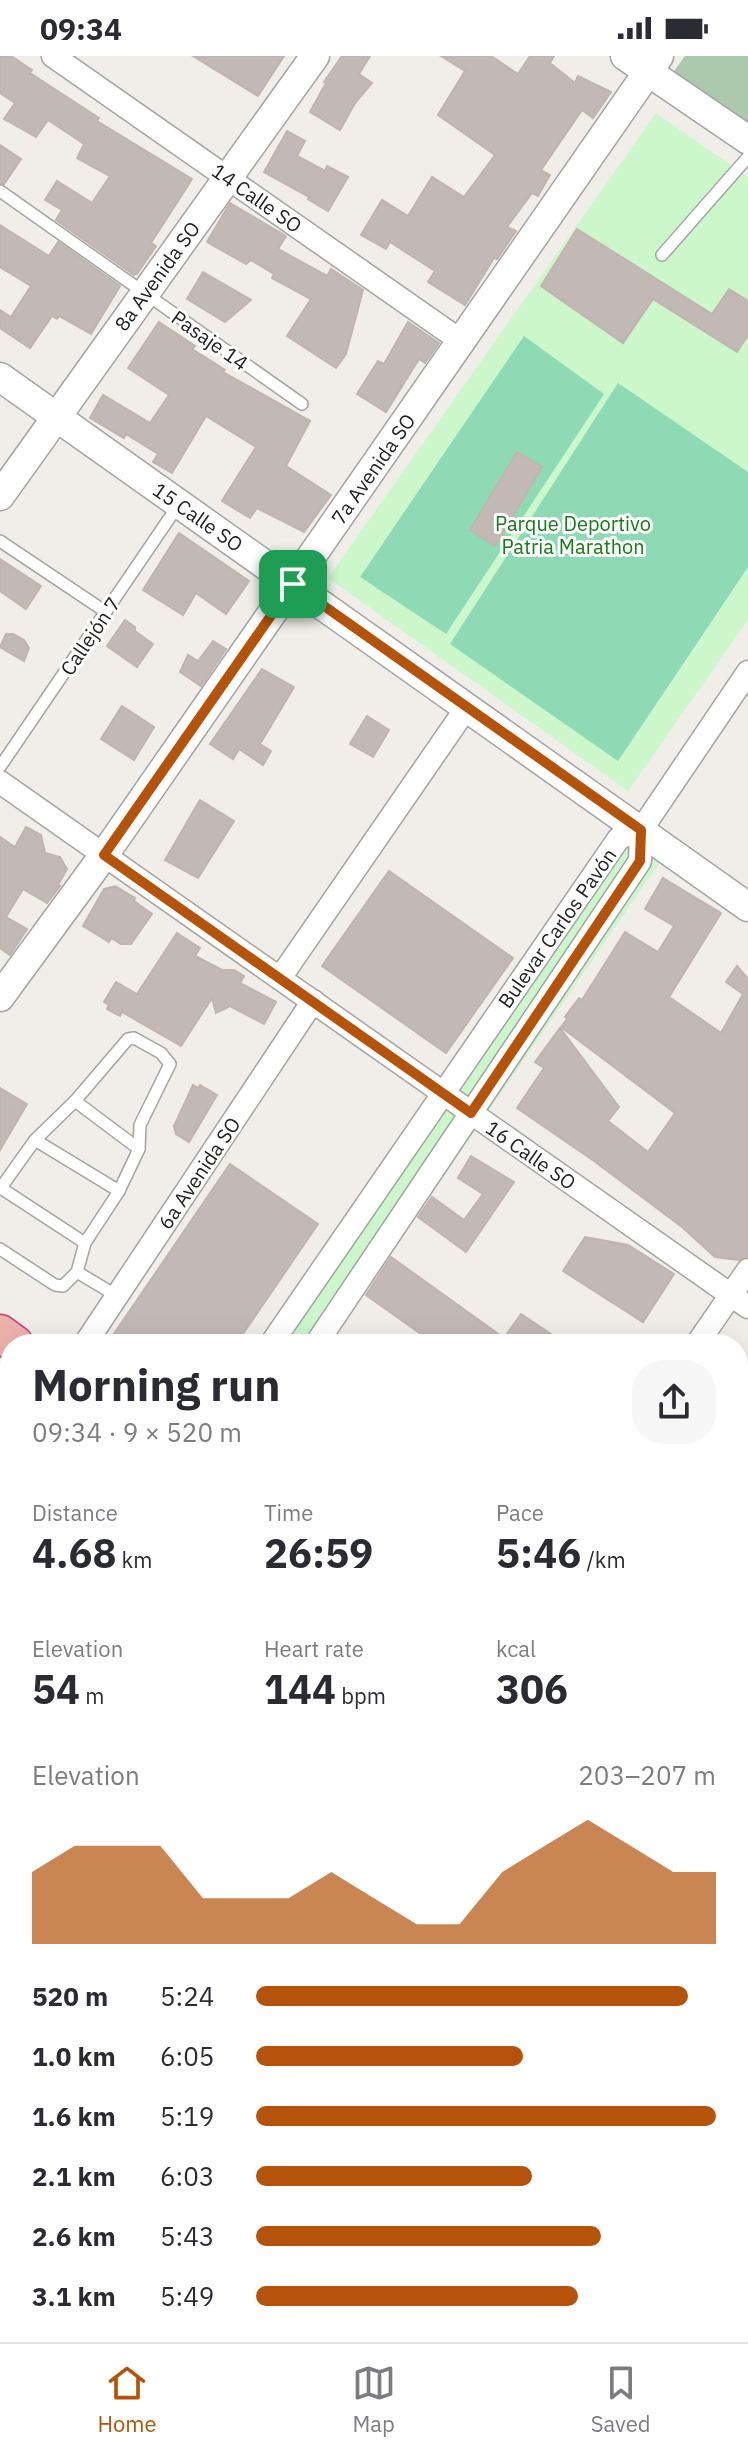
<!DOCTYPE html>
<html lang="en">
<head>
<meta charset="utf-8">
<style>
	:root { --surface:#fff; --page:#f7f7f7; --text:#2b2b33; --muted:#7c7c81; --line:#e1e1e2; --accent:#b45309 }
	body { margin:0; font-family:"IBM Plex Sans",sans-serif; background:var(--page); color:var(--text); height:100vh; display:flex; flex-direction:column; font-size:30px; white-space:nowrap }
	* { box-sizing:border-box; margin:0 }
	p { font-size:26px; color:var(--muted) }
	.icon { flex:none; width:44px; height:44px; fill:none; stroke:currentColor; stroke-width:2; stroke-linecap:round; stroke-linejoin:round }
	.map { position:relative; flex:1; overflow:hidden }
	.drawer { position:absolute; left:0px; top:1278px; width:748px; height:1008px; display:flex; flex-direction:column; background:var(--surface); border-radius:32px 32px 0 0; box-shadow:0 8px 32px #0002 }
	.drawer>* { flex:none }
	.pin { position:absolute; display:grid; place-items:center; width:68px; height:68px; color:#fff; margin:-34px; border-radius:16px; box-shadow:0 4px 12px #0006 }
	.round { display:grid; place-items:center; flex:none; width:84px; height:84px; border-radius:32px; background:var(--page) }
	.head { display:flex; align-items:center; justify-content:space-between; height:136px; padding:0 32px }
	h1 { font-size:44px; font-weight:700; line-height:60px }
	.metrics { display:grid; grid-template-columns:repeat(3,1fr); gap:12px; height:136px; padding:8px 32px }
	.metrics div { display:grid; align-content:center }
	.metrics b { font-size:40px; font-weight:700 }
	.metrics small { font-size:22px; font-weight:400 }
	.metrics p { font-size:22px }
	.chart { height:224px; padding:16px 32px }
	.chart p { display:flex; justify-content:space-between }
	.chart svg { width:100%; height:144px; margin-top:8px; fill:var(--accent); opacity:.7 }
	ul { padding:0 32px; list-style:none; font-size:26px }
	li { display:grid; grid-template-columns:128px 96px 1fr; align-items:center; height:60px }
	li i { height:20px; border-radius:10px; background:var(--accent) }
	.status { display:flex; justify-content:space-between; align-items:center; height:56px; padding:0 40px; background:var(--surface); direction:ltr }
	.status svg { height:22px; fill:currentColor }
	.menu { display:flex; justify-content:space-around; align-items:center; height:112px; border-top:2px solid var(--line); background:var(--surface); font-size:22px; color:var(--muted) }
	.menu a { display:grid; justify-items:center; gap:4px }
	.menu .selected { color:var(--accent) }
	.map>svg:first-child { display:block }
	.industrial { fill:#eadce8 }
	.cemetery { fill:#acc9ad }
	.park { fill:#cbf7cb }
	.pitch { fill:#8ddab5 }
	.building { fill:#c2b9b6; stroke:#c2b4ac; stroke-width:2 }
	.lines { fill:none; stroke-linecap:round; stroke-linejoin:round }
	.service-casing { stroke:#a3a3a3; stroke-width:14 }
	.minor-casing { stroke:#a3a3a3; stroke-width:25 }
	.tertiary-casing { stroke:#a3a3a3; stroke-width:31 }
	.trunk-casing { stroke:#d03579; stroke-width:39 }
	.service { stroke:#fff; stroke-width:11 }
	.minor { stroke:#fff; stroke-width:22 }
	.tertiary { stroke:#fff; stroke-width:28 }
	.trunk { stroke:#ecb2aa; stroke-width:36 }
	.route-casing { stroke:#fff; stroke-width:16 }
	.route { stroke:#b45309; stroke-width:10 }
	.labels { text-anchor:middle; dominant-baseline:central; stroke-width:6; stroke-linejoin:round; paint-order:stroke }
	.street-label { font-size:20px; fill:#222; stroke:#fff }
	.park-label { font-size:20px; fill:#157b14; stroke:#fff }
</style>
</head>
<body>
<div class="status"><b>09:34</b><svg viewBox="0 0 49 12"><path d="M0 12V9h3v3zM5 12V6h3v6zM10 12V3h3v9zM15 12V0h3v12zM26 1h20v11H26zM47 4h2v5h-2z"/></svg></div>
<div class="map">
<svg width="748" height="2286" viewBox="0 0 748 2286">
	<rect width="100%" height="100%" fill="#f1eee9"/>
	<!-- industrial -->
	<path class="industrial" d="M 0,1371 L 10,1377 L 10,1738 L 0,1724 Z"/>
	<!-- cemetery -->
	<path class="cemetery" d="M 685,0 L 748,0 L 748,71 L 672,18 Z"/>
	<!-- park -->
	<g class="park">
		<path d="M 656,57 L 748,121 L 748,564 L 628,735 L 328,522 Z"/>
		<path d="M 627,750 L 676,783 L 328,1288 L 259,1288 Z"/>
	</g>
	<!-- pitch -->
	<g class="pitch">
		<path d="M 524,280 L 604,338 L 446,578 L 360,521 Z"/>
		<path d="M 618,327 L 748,416 L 748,511 L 618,705 L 450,588 Z"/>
	</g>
	<!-- building -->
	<g class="building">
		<path d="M 0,0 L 11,0 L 32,14 L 30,17 L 99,62 L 97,65 L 192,123 L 151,187 L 156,190 L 137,218 L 134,219 L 56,164 L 62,154 L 45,144 L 57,125 L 92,147 L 110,120 L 77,102 L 84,88 L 48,64 L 36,81 L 4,63 L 15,47 L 0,37 Z"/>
		<path d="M 193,0 L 284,0 L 258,40 Z"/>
		<path d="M 342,0 L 370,0 L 359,18 L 372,27 L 355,47 L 340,74 L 310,56 L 326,27 L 324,26 Z"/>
		<path d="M 441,0 L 491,0 L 518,18 L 530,0 L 554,0 L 550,7 L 575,27 L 578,20 L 611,36 L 593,62 L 582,54 L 541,114 L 550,119 L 538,140 L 532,137 L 507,171 L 516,175 L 497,203 L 494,202 L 465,249 L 428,226 L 435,215 L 390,186 L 386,193 L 361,179 L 382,144 L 408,160 L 432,121 L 464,141 L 495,99 L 438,59 L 465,15 Z"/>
		<path d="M 287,75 L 305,85 L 297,100 L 325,115 L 327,110 L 348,121 L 328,155 L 308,143 L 309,141 L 264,116 Z"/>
		<path d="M 0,89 L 21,103 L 4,128 L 0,127 Z"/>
		<path d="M 230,147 L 286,180 L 278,193 L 327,220 L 331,213 L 363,234 L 346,298 L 336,312 L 287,280 L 311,243 L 272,222 L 274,218 L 251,204 L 246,208 L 207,186 Z"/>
		<path d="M 0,169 L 49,200 L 58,186 L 120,230 L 91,278 L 59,260 L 57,263 L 52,260 L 30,292 L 0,272 L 0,254 L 11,261 L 31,230 L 0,211 Z"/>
		<path d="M 577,173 L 712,258 L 729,233 L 748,245 L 748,279 L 737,296 L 653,243 L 623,287 L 541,230 Z"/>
		<path d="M 203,216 L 251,244 L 225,266 L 187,243 Z"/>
		<path d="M 159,266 L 195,290 L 192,293 L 225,314 L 223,316 L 310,365 L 286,410 L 331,439 L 304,476 L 257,452 L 250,462 L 222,445 L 256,391 L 206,360 L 172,417 L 153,406 L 158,398 L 126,378 L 124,382 L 90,362 L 103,339 L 150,367 L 169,339 L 128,312 Z"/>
		<path d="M 408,266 L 439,287 L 425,307 L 419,303 L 386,356 L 357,338 L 378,305 L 384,308 Z"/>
		<path d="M 517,396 L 542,411 L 495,490 L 470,474 Z"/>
		<path d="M 179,477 L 249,525 L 226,558 L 196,537 L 183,559 L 143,534 Z"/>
		<path d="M 0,503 L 41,530 L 26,553 L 0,535 Z"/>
		<path d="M 125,564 L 135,571 L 135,575 L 153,588 L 137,611 L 107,590 Z"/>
		<path d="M 6,578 L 13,578 L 24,584 L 29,592 L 24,605 L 0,591 Z"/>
		<path d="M 213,585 L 226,593 L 201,630 L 180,616 L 188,599 L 198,605 Z"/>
		<path d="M 262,613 L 294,631 L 260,688 L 271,695 L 263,709 L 239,693 L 233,703 L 210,688 Z"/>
		<path d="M 122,650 L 154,671 L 134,704 L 101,683 Z"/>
		<path d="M 367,660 L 389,674 L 373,701 L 350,688 Z"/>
		<path d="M 200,744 L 234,765 L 198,822 L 165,804 Z"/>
		<path d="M 26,771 L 41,779 L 45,797 L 60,801 L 67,813 L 58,829 L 60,830 L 47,847 L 23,833 L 6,861 L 27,873 L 10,899 L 0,892 L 0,781 L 15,791 Z"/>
		<path d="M 389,815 L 513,902 L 446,997 L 322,910 Z"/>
		<path d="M 663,822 L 721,857 L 669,941 L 721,977 L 743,938 L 726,926 L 737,910 L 748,923 L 748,1200 L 739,1204 L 715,1201 L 682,1171 L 594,1105 L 517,1052 L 544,1012 L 535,1006 L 560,972 L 619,1051 L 608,1065 L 648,1096 L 675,1057 L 561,971 L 567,963 L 565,961 L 579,942 L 582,944 L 625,876 L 658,896 L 674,870 L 645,853 Z"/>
		<path d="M 115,830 L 135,842 L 134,845 L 152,858 L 131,888 L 121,888 L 111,882 L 109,886 L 83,870 L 104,833 Z"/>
		<path d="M 177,877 L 200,892 L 195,900 L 222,914 L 234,914 L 244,920 L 240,927 L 276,946 L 264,968 L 230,950 L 216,957 L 212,942 L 181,990 L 122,956 L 120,960 L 107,953 L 109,949 L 104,946 L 116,926 L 137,938 Z"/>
		<path d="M 193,1029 L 198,1032 L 200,1029 L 217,1039 L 189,1086 L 176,1078 L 174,1070 Z"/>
		<path d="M 0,1032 L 27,1048 L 0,1094 Z"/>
		<path d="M 471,1100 L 514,1126 L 466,1196 L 418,1161 L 432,1141 L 464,1164 L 483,1138 L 458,1122 Z"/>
		<path d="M 230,1108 L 318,1168 L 236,1288 L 107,1288 Z"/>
		<path d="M 585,1181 L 628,1189 L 674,1218 L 643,1266 L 563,1215 Z"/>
		<path d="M 391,1201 L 504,1282 L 521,1258 L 566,1288 L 435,1288 L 366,1239 Z"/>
	</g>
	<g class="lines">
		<defs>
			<g id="service">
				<path d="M 0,135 L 302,348"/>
				<path d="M 662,199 L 748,101"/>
				<path d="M 0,485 L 106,556"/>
				<path d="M 0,711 L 179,448"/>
				<path d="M 75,1045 L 139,1093"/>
				<path d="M 35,1084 L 119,1135"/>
				<path d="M 1,1132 L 85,1187"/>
				<path d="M 0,1133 L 35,1084 L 75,1045 L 128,983 L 134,982 L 161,997 L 170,1008 L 140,1069 L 139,1093 L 119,1135 L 85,1187 L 77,1216 L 63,1230 L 55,1229 L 0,1193"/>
				<path d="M 77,1216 L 117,1240"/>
				<path d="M 0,1374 L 10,1380"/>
			</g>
			<g id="minor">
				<path d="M 53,0 L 461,285"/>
				<path d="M 0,726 L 748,1251"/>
				<path d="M 641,774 L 748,616"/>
				<path d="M 280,922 L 467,651"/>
				<path d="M 85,1288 L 313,945"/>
				<path d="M 271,1288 L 619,782 L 641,774"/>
				<path d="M 316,1288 L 640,805 L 641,774"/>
				<path d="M 697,1288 L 748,1214"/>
				<path d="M 738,2096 L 748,2084"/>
				<path d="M 581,2286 L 590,2276"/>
			</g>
			<g id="tertiary">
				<path d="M 625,0 L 748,84"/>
				<path d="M 0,321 L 748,851"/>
				<path d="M 0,440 L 315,0"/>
				<path d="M 0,941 L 104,799 L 659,0"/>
				<path d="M 738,1740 L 748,1726"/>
				<path d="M 0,2182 L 10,2190"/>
				<path d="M 0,2266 L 10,2260"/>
				<path d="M 113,2276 L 125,2286"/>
			</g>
			<g id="trunk">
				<path d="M 0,1277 L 15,1288"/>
				<path d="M 0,1348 L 10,1355"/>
				<path d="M 738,1624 L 748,1630"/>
				<path d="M 738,1687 L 748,1694"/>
			</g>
		</defs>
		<!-- service casing -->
		<use href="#service" class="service-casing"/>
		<!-- minor casing -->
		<use href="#minor" class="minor-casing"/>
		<!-- tertiary casing -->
		<use href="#tertiary" class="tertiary-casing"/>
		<!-- trunk casing -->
		<use href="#trunk" class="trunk-casing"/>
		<!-- service -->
		<use href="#service" class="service"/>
		<!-- minor -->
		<use href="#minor" class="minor"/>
		<!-- tertiary -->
		<use href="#tertiary" class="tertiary"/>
		<!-- trunk -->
		<use href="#trunk" class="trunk"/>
	</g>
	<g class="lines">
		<defs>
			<path id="route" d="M 293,528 L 641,774 L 640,805 L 471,1057 L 104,799 Z"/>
		</defs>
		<!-- route casing -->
		<use href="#route" class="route-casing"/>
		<!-- route -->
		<use href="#route" class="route"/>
	</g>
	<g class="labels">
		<!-- street labels -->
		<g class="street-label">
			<text transform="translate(257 142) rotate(35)">14 Calle SO</text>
			<text transform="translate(157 220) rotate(-54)">8a Avenida SO</text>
			<text transform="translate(210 284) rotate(35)">Pasaje 14</text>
			<text transform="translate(373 413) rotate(-55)">7a Avenida SO</text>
			<text transform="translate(198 461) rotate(35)">15 Calle SO</text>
			<text transform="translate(90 580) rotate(-56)">Callejón 7</text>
			<text transform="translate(557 872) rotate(-55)">Bulevar Carlos Pavón</text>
			<text transform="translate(531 1099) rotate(35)">16 Calle SO</text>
			<text transform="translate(199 1117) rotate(-56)">6a Avenida SO</text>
		</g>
		<!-- park labels -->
		<g class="park-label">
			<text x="573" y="467">Parque Deportivo<tspan x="573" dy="23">Patria Marathon</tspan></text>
		</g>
	</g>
</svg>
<div class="pin" style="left:293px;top:528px;background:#1e9e55"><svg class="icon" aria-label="arrive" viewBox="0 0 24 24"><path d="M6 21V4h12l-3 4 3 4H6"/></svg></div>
<section class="drawer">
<div class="head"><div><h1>Morning run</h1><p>09:34 · 9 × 520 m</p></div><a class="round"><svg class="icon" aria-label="share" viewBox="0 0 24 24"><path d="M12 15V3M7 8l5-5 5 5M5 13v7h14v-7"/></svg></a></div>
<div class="metrics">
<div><p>Distance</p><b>4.68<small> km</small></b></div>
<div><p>Time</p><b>26:59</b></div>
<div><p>Pace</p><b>5:46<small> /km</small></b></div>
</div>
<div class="metrics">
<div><p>Elevation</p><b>54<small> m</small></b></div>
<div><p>Heart rate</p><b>144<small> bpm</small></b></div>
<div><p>kcal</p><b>306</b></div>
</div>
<div class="chart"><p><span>Elevation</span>203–207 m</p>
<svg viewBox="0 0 160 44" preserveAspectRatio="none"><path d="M0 44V22L10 14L20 14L30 14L40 30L50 30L60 30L70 22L80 30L90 38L100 38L110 22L120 14L130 6L140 14L150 22L160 22V44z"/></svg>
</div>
<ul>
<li><b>520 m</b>5:24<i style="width:94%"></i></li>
<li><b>1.0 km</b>6:05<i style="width:58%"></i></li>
<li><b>1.6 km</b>5:19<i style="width:100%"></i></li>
<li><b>2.1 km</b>6:03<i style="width:60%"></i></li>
<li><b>2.6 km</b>5:43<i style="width:75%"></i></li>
<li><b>3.1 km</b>5:49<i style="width:70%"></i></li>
</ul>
</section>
</div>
<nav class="menu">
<a class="selected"><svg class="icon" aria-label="home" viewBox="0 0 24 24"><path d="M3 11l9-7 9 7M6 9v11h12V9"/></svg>Home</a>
<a><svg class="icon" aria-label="map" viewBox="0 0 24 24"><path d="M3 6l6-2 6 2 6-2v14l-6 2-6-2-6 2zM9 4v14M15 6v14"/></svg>Map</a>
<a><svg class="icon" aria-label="saved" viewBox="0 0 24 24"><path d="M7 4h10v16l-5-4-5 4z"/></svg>Saved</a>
</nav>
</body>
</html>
